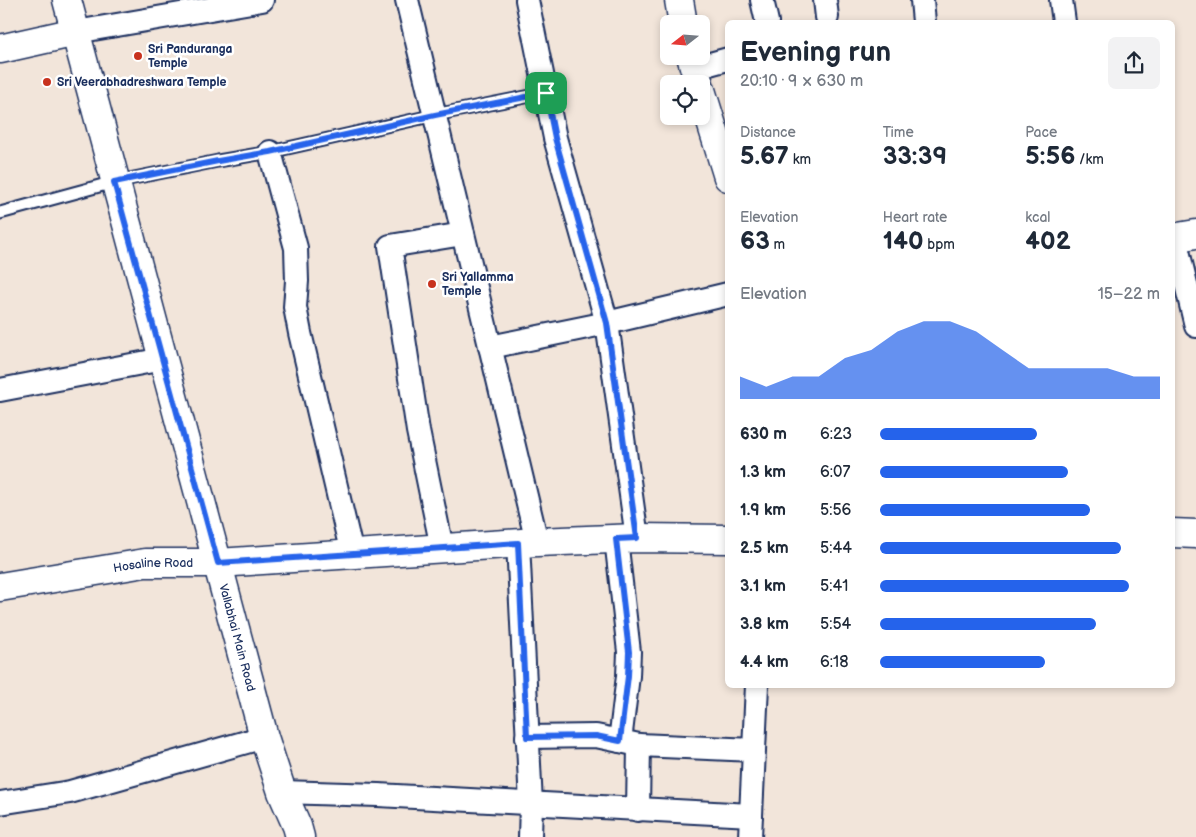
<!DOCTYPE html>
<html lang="en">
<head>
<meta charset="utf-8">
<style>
	:root { --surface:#fff; --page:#f2f2f3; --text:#1f2937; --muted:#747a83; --accent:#2563eb }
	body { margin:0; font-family:"Balsamiq Sans",sans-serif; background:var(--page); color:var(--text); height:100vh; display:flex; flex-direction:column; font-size:19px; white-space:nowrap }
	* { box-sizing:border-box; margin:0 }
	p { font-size:16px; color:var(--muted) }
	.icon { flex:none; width:28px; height:28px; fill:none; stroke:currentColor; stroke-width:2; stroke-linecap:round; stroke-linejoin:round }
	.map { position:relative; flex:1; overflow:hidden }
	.side { position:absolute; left:725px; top:20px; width:450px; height:668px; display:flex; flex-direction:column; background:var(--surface); border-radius:8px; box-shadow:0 2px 8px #0003 }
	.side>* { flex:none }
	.needle { width:32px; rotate:253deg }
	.fabs { position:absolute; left:660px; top:15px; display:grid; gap:10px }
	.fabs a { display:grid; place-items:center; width:50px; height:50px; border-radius:8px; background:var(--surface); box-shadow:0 2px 8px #0003; font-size:25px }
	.pin { position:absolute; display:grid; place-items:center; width:42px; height:42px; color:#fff; margin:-21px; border-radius:10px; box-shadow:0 2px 8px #0006 }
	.round { display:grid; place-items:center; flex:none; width:52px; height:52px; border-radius:8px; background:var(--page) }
	.overview { display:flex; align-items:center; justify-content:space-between; height:85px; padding:0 15px }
	h1 { font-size:28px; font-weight:700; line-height:38px }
	.metrics { display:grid; grid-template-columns:repeat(3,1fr); gap:8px; height:85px; padding:5px 15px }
	.metrics div { display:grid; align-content:center }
	.metrics b { font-size:25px; font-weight:700 }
	.metrics small { font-size:14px; font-weight:400 }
	.metrics p { font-size:14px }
	.chart { height:140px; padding:10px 15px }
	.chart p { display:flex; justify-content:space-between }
	.chart svg { width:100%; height:90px; margin-top:5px; fill:var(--accent); opacity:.7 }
	ul { padding:0 15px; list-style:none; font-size:16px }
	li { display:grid; grid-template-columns:80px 60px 1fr; align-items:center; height:38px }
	li i { height:12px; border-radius:6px; background:var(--accent) }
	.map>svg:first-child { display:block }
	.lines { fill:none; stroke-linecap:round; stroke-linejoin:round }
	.service-casing { stroke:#1b2f5e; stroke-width:15 }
	.minor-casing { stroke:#1b2f5e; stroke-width:26 }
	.tertiary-casing { stroke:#1b2f5e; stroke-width:31 }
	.service { stroke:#fff; stroke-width:11 }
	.minor { stroke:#fff; stroke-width:22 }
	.tertiary { stroke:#fff; stroke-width:28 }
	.route-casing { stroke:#fff; stroke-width:10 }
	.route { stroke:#2563eb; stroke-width:6 }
	.poi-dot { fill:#c8321e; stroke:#fff; stroke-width:2 }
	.labels { text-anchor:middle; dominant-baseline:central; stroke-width:5; stroke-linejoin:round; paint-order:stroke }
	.poi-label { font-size:12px; font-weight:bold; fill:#1b2f5e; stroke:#fff; text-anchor:start }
	.street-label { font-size:12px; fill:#1b2f5e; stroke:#fff }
</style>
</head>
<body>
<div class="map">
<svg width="1196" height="837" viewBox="0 0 1196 837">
	<rect width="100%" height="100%" fill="#f2e5da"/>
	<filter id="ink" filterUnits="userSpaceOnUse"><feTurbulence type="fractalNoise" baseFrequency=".02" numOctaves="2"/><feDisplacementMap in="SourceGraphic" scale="10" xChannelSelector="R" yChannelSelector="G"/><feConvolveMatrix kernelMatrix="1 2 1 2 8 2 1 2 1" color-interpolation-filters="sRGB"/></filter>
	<g filter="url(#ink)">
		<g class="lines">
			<defs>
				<path id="service" d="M 0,213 L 114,182 L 218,161 L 270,152 L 435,115 L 546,93"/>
				<g id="minor">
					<path d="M 407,0 L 537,542"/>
					<path d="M 762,0 L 767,22"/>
					<path d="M 825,0 L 827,17"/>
					<path d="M 922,0 L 924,22"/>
					<path d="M 1061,0 L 1064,22"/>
					<path d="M 76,32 L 262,0"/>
					<path d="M 695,68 L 728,59"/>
					<path d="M 270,152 L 296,248 L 297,281 L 295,307 L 300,333 L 352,554"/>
					<path d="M 1175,238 L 1196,326"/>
					<path d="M 490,347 L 607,323 L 555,138 L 527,0"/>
					<path d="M 0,390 L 163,359"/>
					<path d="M 637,538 L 607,323 L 728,294"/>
					<path d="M 616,539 L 629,652 L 628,676 L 620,741"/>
					<path d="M 518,543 L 531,804 L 530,837"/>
					<path d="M 442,548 L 418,431 L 390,246 L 463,234"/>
					<path d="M 527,737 L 596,736 L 639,745 L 754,750"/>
					<path d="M 282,792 L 378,795 L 751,815"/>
					<path d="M 0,803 L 70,792 L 264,737"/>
					<path d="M 638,810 L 639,745"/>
					<path d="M 750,837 L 757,685"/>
				</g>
				<g id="tertiary">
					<path id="s1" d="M 67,0 L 264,737 L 282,792 L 297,826 L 300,837"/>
					<path d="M 679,0 L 683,24"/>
					<path d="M 0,49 L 76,32"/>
					<path d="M 691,56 L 699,84"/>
					<path d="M 701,90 L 728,177"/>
					<path d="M 1172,238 L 1196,234"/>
					<path d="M 1172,533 L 1196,534"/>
					<path id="s2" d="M 0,587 L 145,563 L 218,563 L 537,542 L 637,538 L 728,539"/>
				</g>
			</defs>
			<!-- service casing -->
			<use href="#service" class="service-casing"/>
			<!-- minor casing -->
			<use href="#minor" class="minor-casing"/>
			<!-- tertiary casing -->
			<use href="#tertiary" class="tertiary-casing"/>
			<!-- service -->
			<use href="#service" class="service"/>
			<!-- minor -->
			<use href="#minor" class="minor"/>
			<!-- tertiary -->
			<use href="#tertiary" class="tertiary"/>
		</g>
	</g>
	<g class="lines" filter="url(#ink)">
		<defs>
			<path id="route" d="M 546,93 L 555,138 L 607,323 L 637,538 L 616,539 L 629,652 L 628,676 L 620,741 L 596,736 L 527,737 L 518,543 L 218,563 L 114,182 L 218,161 L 270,152 L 435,115 Z"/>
		</defs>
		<!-- route casing -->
		<use href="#route" class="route-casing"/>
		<!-- route -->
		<use href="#route" class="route"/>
	</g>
	<!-- markers -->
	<g class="poi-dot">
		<circle cx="138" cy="56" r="5"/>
		<circle cx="47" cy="82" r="5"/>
		<circle cx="432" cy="284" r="5"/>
	</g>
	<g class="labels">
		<!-- poi labels -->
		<g class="poi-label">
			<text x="148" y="49">Sri Panduranga<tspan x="148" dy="14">Temple</tspan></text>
			<text x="57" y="82">Sri Veerabhadreshwara Temple</text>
			<text x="442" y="277">Sri Yallamma<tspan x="442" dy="14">Temple</tspan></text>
		</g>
		<!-- street labels -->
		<g class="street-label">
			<text stroke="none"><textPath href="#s2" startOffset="155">Hosaline Road</textPath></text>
			<text stroke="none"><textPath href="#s1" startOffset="660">Vallabhai Main Road</textPath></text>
		</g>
	</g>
</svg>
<div class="fabs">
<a><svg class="needle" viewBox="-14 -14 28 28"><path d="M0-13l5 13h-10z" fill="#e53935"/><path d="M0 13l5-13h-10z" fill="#747a83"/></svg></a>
<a><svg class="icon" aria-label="locate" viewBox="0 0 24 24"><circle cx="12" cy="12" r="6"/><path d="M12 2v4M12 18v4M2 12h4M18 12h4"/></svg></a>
</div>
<div class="pin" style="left:546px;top:93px;background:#1e9e55"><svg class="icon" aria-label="arrive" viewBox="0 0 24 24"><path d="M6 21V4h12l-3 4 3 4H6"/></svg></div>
<section class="side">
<div class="overview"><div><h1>Evening run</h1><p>20:10 · 9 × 630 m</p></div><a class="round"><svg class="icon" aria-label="share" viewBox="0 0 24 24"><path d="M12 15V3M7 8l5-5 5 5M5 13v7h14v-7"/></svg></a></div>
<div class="metrics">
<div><p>Distance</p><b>5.67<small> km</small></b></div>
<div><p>Time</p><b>33:39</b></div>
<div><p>Pace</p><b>5:56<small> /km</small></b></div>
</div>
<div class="metrics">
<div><p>Elevation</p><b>63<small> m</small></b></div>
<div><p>Heart rate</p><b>140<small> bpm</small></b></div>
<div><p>kcal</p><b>402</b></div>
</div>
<div class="chart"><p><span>Elevation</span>15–22 m</p>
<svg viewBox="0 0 160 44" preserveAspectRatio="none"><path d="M0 44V33L10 38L20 33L30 33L40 24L50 20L60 11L70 6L80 6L90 11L100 20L110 29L120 29L130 29L140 29L150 33L160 33V44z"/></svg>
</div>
<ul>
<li><b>630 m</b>6:23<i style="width:56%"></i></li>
<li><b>1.3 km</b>6:07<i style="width:67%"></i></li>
<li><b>1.9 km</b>5:56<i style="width:75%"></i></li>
<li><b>2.5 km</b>5:44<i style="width:86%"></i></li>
<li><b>3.1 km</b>5:41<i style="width:89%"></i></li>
<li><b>3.8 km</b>5:54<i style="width:77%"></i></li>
<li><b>4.4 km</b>6:18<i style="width:59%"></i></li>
</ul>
</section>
</div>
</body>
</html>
